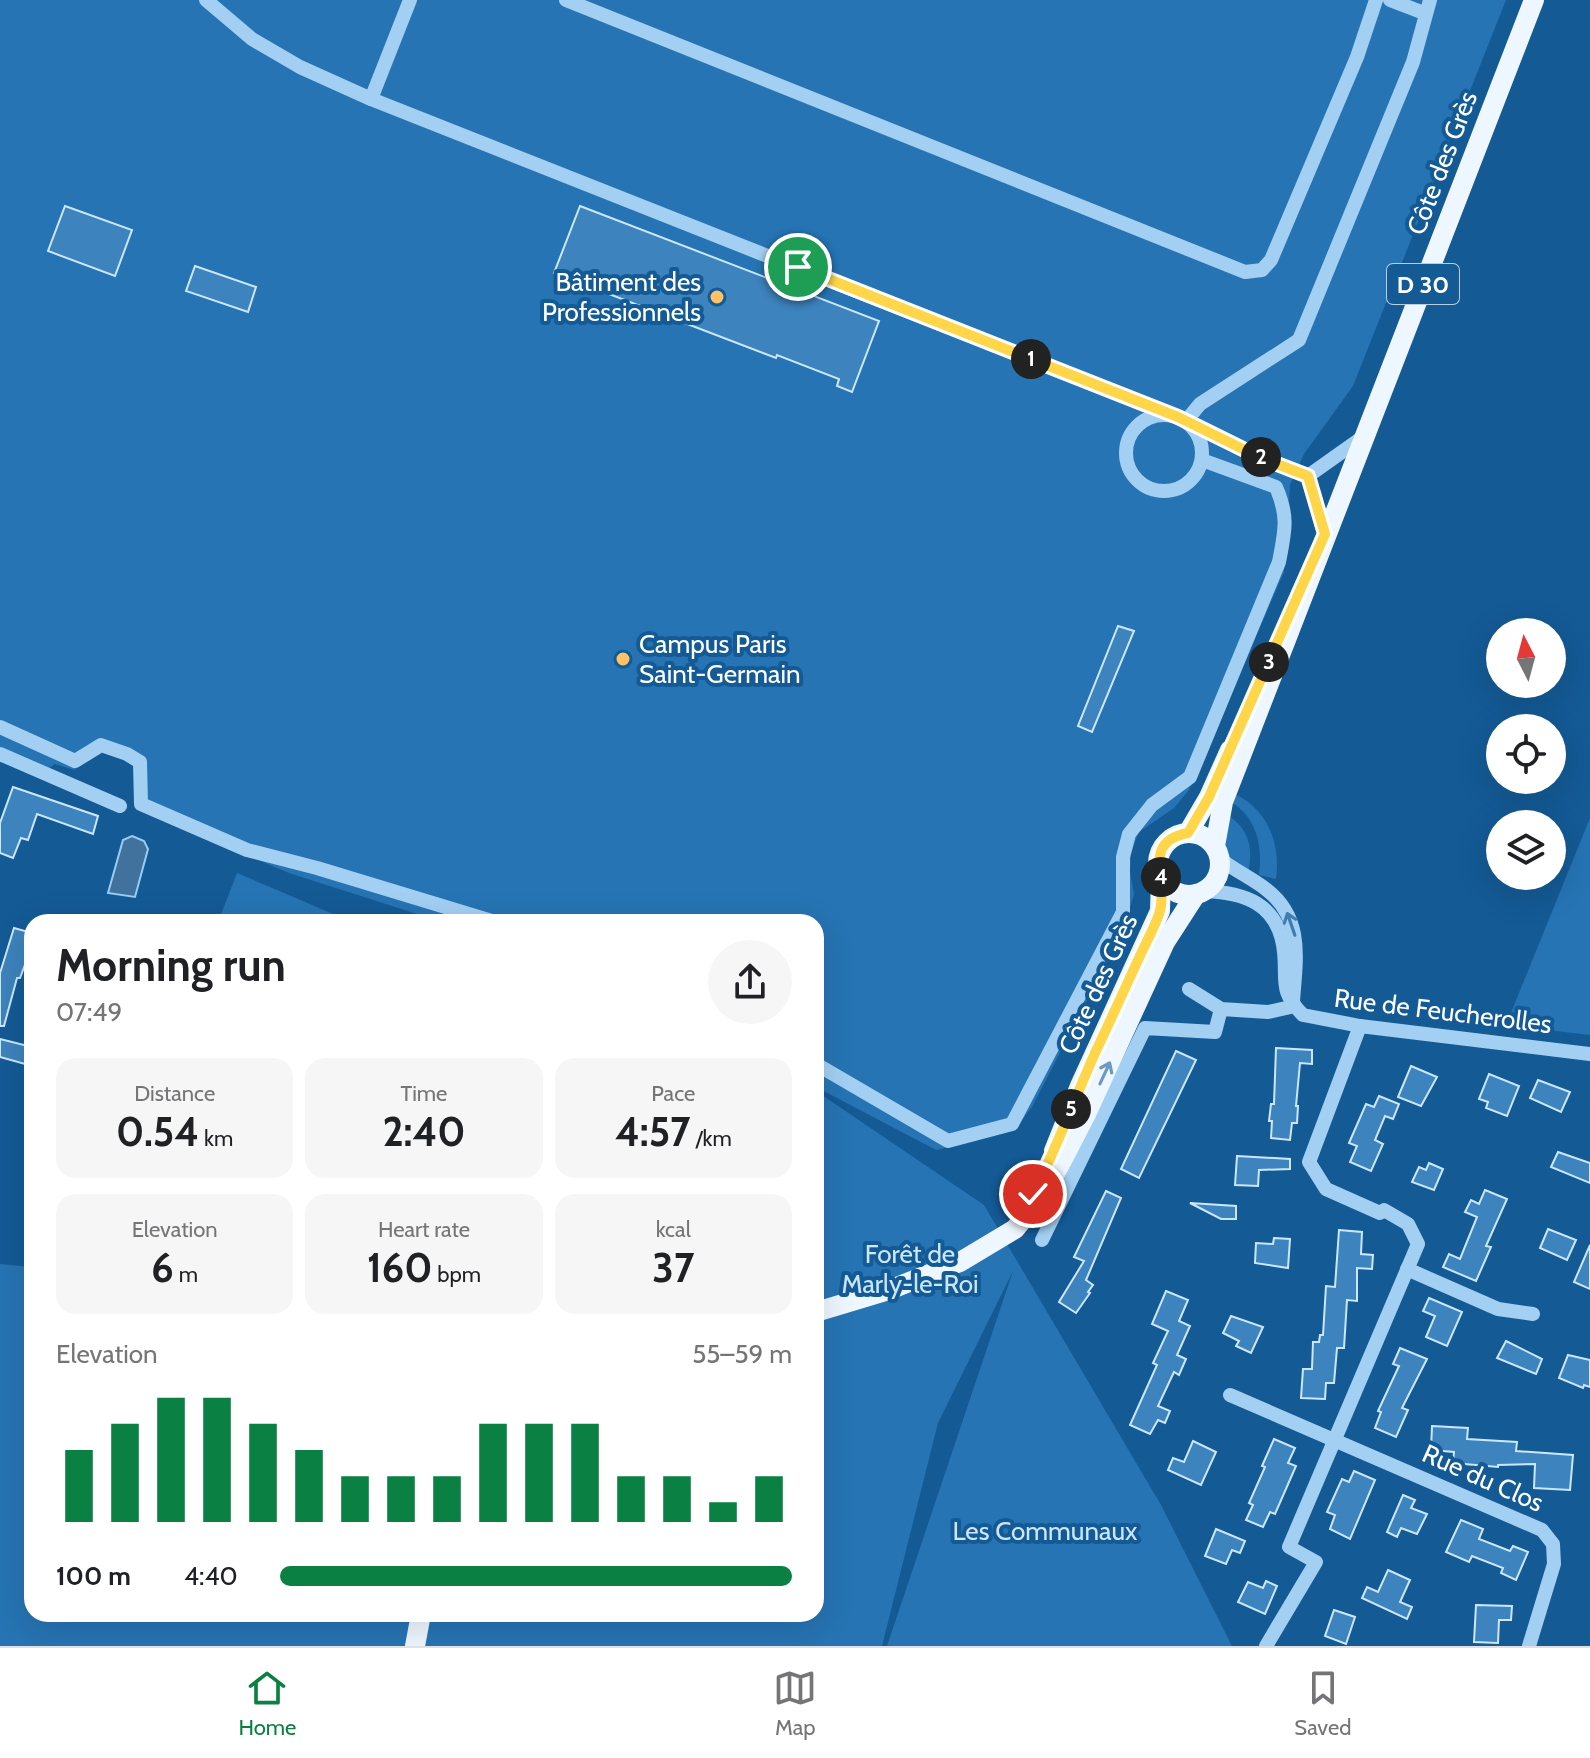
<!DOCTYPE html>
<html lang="en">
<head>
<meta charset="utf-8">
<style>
	:root { --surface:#fff; --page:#f6f6f6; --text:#202124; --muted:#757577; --line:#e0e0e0; --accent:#0b8043 }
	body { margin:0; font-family:Cabin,sans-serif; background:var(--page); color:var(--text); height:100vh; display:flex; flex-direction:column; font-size:30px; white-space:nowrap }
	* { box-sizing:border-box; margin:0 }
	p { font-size:26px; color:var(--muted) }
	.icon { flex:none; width:44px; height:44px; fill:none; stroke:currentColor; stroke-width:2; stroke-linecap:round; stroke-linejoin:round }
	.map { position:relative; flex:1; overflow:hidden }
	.sheet { position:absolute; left:24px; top:914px; width:800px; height:708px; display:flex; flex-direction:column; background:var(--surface); border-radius:24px; box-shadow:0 8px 32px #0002 }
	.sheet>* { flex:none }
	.needle { width:52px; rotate:354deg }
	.tools { position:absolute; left:1486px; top:618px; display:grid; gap:16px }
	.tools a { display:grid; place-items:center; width:80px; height:80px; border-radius:50%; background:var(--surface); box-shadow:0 8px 32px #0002; font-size:40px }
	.pin { position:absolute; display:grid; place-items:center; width:68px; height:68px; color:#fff; margin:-34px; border:4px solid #fff; border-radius:50%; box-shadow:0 2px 8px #0007 }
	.km { position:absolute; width:40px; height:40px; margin:-20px; border-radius:50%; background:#222; color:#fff; font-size:22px; line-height:40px; text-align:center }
	.round { display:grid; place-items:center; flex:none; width:84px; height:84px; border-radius:42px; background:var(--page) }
	.summary { display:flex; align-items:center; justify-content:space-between; height:136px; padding:0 32px }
	h1 { font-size:44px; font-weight:800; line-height:60px }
	.figures { display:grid; grid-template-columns:repeat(3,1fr); gap:12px; height:136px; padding:8px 32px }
	.figures div { display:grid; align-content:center; border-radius:20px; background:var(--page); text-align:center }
	.figures b { font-size:40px; font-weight:800 }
	.figures small { font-size:22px; font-weight:400 }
	.figures p { font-size:22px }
	.chart { height:224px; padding:16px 32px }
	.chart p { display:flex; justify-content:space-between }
	.chart svg { width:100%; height:144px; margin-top:8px; stroke:var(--accent); stroke-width:6 }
	ul { padding:0 32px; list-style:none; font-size:26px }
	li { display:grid; grid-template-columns:128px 96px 1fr; align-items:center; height:60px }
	li i { height:20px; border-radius:10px; background:var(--accent) }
	.menu { display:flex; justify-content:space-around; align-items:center; height:112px; border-top:2px solid var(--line); background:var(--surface); font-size:22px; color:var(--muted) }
	.menu a { display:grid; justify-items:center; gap:4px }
	.menu .current { color:var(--accent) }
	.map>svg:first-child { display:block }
	.green { fill:#2674b4 }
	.water { fill:#40729d; stroke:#96ccf5; stroke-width:2 }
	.building { fill:#3d83bd; stroke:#cbe7fd; stroke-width:2 }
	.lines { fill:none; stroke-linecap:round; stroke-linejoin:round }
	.minor { stroke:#a3cff2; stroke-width:14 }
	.major { stroke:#eef7ff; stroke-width:20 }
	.oneway { stroke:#3f7db1 }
	.oneway2 { stroke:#6b99bf }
	.route-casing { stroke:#fff; stroke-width:16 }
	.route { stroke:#ffd54a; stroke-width:10 }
	.poi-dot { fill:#ffc264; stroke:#145a95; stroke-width:3 }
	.labels { text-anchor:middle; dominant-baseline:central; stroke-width:8; stroke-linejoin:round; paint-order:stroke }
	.shield { fill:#145a95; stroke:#b8cedf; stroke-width:2 }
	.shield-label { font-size:24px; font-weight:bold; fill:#fff }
	.street-label { font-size:26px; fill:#fff; stroke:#145a95 }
	.poi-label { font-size:26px; fill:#fff; stroke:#145a95; text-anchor:end }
	.park-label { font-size:26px; fill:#cbe7fd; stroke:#145a95 }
</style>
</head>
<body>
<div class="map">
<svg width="1590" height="1646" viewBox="0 0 1590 1646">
	<rect width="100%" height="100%" fill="#145a95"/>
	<!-- green -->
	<g class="green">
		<path d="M 0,0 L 1506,0 L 1353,386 L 1304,454 L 1290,485 L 1284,572 L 1189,790 L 1174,808 L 1139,832 L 1131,853 L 1130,872 L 1134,894 L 1124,929 L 1032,1107 L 1017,1127 L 1005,1133 L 936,1150 L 816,1087 L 816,922 L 442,922 L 289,873 L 136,809 L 133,763 L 102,753 L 74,770 L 55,764 L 49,768 L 0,747 Z"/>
		<path d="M 1233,793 C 1268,809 1281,844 1276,879 L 1259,875 C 1263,847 1257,816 1229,801 Z"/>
		<path d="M 1230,817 C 1250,830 1253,851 1248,873 L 1228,856 L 1221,833 Z"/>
		<path d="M 1590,818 L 1590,1035 L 1506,1025 Z"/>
		<path d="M 237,873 L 352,922 L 218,922 Z"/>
		<path d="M 816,1091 L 984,1205 L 1161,1505 L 1232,1646 L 887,1646 L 1013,1271 L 938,1423 L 882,1646 L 0,1646 L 0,1264 L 32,1267 L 32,1614 L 816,1614 Z"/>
	</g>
	<!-- water -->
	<path class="water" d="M 132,836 L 144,841 L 148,849 L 135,897 L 108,893 L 123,840 Z"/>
	<!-- building -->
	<g class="building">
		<path d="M 65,206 L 132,230 L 115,276 L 48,251 Z"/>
		<path d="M 580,206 L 879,321 L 852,392 L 837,386 L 839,379 L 777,355 L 776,358 L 554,273 Z"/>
		<path d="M 195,266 L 256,287 L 248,312 L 186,291 Z"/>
		<path d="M 1118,626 L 1134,631 L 1092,732 L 1078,726 Z"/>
		<path d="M 13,787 L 98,816 L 93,834 L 37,814 L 28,840 L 21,838 L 13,858 L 0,853 L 0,823 Z"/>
		<path d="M 14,928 L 32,933 L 32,955 L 29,954 L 20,978 L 17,978 L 4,1026 L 0,1026 L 0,973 Z"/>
		<path d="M 0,1039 L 32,1047 L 32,1066 L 0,1057 Z"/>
		<path d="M 1276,1048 L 1312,1050 L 1312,1064 L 1300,1063 L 1296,1106 L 1298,1106 L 1297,1123 L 1292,1123 L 1290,1140 L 1271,1138 L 1272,1121 L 1269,1121 L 1271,1104 L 1274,1104 Z"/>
		<path d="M 1176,1051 L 1196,1060 L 1139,1178 L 1121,1169 Z"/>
		<path d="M 1411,1066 L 1437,1077 L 1421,1106 L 1398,1097 Z"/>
		<path d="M 1489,1074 L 1519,1086 L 1507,1116 L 1486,1108 L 1488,1102 L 1479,1099 Z"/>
		<path d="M 1538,1080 L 1570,1092 L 1561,1112 L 1530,1098 Z"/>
		<path d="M 1379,1096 L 1399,1104 L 1393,1119 L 1385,1116 L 1375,1140 L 1383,1144 L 1371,1171 L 1350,1162 L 1357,1146 L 1349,1143 L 1366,1104 L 1374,1107 Z"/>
		<path d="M 1558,1152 L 1590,1163 L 1590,1183 L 1551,1167 Z"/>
		<path d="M 1237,1156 L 1290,1159 L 1290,1169 L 1259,1170 L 1258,1186 L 1235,1185 Z"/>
		<path d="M 1429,1163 L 1443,1169 L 1434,1190 L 1412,1182 L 1419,1167 L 1426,1170 Z"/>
		<path d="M 1485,1190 L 1507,1199 L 1486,1246 L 1491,1247 L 1476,1281 L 1443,1267 L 1449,1254 L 1460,1259 L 1477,1217 L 1465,1212 L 1471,1200 L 1479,1204 Z"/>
		<path d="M 1106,1191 L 1121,1198 L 1086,1280 L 1093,1285 L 1088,1292 L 1090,1293 L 1076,1313 L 1059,1302 L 1084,1261 L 1074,1257 Z"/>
		<path d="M 1190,1203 L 1236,1206 L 1236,1219 L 1221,1219 Z"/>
		<path d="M 1548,1229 L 1576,1240 L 1567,1260 L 1540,1248 Z"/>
		<path d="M 1339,1230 L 1362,1232 L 1361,1254 L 1373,1255 L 1372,1269 L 1357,1268 L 1357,1301 L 1347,1300 L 1344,1348 L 1337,1348 L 1334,1383 L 1326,1383 L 1325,1399 L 1301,1398 L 1303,1369 L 1312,1369 L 1313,1342 L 1319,1342 L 1320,1335 L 1323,1335 L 1326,1286 L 1335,1287 Z"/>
		<path d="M 1274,1238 L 1290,1239 L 1288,1268 L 1255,1263 L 1256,1243 L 1273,1244 Z"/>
		<path d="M 1590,1245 L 1590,1289 L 1574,1282 Z"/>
		<path d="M 1166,1291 L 1188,1300 L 1179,1321 L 1190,1326 L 1177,1355 L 1186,1359 L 1179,1375 L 1174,1372 L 1158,1406 L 1170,1411 L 1165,1423 L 1158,1420 L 1150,1434 L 1130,1425 L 1157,1365 L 1153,1363 L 1168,1331 L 1152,1324 Z"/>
		<path d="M 1429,1298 L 1462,1312 L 1447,1346 L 1426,1337 L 1435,1316 L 1423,1311 Z"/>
		<path d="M 1231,1316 L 1263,1327 L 1251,1353 L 1236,1346 L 1239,1341 L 1223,1333 Z"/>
		<path d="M 1506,1341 L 1542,1359 L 1536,1374 L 1497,1358 Z"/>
		<path d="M 1400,1348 L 1427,1359 L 1402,1408 L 1408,1410 L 1396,1437 L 1375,1428 L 1381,1412 L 1378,1411 L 1399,1366 L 1393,1364 Z"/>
		<path d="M 1568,1355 L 1590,1360 L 1590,1387 L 1584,1385 L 1583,1388 L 1559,1378 Z"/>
		<path d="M 1432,1426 L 1468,1428 L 1467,1439 L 1517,1442 L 1516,1451 L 1573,1455 L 1570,1490 L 1534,1488 L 1535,1464 L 1498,1465 L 1498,1467 L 1453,1463 L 1454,1452 L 1431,1450 Z"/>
		<path d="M 1274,1439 L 1295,1448 L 1288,1463 L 1296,1466 L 1275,1514 L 1270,1512 L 1263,1527 L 1246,1520 L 1253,1505 L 1249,1503 L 1265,1467 L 1262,1466 Z"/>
		<path d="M 1193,1441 L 1216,1452 L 1201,1485 L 1168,1470 L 1173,1458 L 1184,1462 Z"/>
		<path d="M 1354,1471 L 1375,1480 L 1350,1539 L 1330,1529 L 1335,1515 L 1327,1512 L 1342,1479 L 1349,1482 Z"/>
		<path d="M 1403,1495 L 1415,1500 L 1411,1508 L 1427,1514 L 1417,1534 L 1401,1528 L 1397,1537 L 1387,1532 Z"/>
		<path d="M 1461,1520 L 1483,1529 L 1479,1539 L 1510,1551 L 1513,1546 L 1528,1552 L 1516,1580 L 1501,1573 L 1503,1568 L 1472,1556 L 1469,1562 L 1446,1552 Z"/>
		<path d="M 1216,1529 L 1245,1541 L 1240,1553 L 1232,1550 L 1226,1564 L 1205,1556 Z"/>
		<path d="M 1388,1570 L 1410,1580 L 1400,1602 L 1412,1607 L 1407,1619 L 1362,1598 L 1367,1587 L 1378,1592 Z"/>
		<path d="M 1266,1581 L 1277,1586 L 1265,1614 L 1238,1602 L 1248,1582 L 1263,1588 Z"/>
		<path d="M 1476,1605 L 1512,1606 L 1511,1620 L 1499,1620 L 1498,1643 L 1474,1642 Z"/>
		<path d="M 1334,1610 L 1355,1617 L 1346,1644 L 1325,1636 Z"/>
	</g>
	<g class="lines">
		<!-- minor -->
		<g class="minor">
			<path d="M 206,0 L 252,39 L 300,67 L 371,99 L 1169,415"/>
			<path d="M 566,0 L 1245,272 L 1262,270 L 1271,260 L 1357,57 L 1376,0"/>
			<path d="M 1390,0 L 1424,13"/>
			<path d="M 371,99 L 410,0"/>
			<circle cx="1164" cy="453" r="38"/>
			<path d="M 1308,476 L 1259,457 L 1186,421 L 1200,404 L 1299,340 L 1413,62 L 1430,0"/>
			<path d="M 1325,534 L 1308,476 L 1363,437"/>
			<path d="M 0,727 L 75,761 L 101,745 L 127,754 L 140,762 L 141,804 L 247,850 L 317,868 L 495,922"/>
			<path d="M 0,754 L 120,806"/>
			<path d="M 1219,858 C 1235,871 1252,878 1267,890 C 1304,919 1296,959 1293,1001"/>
			<path d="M 1202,891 C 1244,892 1279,903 1284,952 C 1287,982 1279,991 1303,1015 L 1360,1026 L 1590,1054"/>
			<path d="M 1189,989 L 1221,1009 L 1268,1012 L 1295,1006"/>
			<path d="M 816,1064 L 948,1141 L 1012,1124 L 1123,912 L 1123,857 L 1129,834 L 1152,805 L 1190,777 L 1279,562 C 1285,531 1289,517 1276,487 L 1202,460"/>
			<path d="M 1042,1240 L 1145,1028 L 1215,1032 L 1221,1009"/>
			<path d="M 1407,1269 L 1498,1309 L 1533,1314"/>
			<path d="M 1230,1395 L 1542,1530 L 1553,1544 L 1554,1564 L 1529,1646"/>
			<path d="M 1266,1646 L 1316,1562 L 1289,1547 L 1418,1244 L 1408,1224 L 1384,1210 L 1380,1213 L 1326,1189 L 1309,1162 L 1360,1026"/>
		</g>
		<!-- major -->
		<g class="major">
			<path d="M 1188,833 L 1209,797 L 1230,750"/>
			<circle cx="1189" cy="864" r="31"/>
			<path d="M 1215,846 L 1223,802 L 1534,0"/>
			<path d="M 1054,1151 L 1080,1086 L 1160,911 L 1161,877"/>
			<path d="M 816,1312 L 889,1290 L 960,1262 L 1015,1229 L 1048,1188 L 1086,1114 L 1165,942 L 1196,894"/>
			<path d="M 415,1646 L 421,1614"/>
		</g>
	</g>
	<!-- one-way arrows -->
	<defs><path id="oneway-shaft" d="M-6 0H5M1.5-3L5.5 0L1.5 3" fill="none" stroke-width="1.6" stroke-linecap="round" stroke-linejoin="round" transform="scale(2)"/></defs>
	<use class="oneway" href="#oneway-shaft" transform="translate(1291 924) rotate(-109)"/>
	<use class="oneway2" href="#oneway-shaft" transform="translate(1105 1073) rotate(-65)"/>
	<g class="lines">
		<defs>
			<path id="route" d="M 798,267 L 1178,417 L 1259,457 L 1308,476 L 1325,534 L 1209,797 L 1188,833 C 1139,842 1170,883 1159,914 C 1154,929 1145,944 1139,958 C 1124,990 1110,1022 1095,1053 C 1074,1100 1057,1148 1033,1194"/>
		</defs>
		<!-- route casing -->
		<use href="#route" class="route-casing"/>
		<!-- route -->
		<use href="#route" class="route"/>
	</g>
	<!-- markers -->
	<g class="poi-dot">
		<circle cx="717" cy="297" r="8"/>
		<circle cx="623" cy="659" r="8"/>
	</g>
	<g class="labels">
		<!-- shield labels -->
		<rect class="shield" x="1387" y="264" width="72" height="40" rx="6"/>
		<g class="shield-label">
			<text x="1423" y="284">D 30</text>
		</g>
		<!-- street labels -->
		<g class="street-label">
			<text transform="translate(1442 163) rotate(-69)">Côte des Grès</text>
			<text transform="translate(1098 984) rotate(-65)">Côte des Grès</text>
			<text transform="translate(1443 1011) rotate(7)">Rue de Feucherolles</text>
			<text transform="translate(1483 1478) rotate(24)">Rue du Clos</text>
		</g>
		<!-- poi labels -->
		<g class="poi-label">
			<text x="701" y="282">Bâtiment des<tspan x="701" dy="30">Professionnels</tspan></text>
			<text x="639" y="644" text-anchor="start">Campus Paris<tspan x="639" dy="30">Saint-Germain</tspan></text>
		</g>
		<!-- park labels -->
		<g class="park-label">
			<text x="910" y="1254">Forêt de<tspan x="910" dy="30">Marly-le-Roi</tspan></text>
			<text x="1045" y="1531">Les Communaux</text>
		</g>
	</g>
</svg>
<div class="tools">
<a><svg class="needle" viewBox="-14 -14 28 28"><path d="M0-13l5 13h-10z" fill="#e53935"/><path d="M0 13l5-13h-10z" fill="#757577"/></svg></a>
<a><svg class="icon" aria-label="locate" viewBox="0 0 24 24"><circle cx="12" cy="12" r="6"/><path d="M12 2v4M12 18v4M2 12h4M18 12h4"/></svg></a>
<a><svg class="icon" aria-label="layers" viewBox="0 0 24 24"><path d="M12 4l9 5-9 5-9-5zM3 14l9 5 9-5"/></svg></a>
</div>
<div class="pin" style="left:798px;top:267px;background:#1e9e55"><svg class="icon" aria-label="arrive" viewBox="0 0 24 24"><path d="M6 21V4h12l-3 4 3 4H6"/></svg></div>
<div class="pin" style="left:1033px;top:1194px;background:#d93025"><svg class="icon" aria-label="check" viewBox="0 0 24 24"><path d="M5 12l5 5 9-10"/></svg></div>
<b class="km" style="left:1031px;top:359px">1</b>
<b class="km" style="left:1261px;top:457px">2</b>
<b class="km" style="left:1269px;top:662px">3</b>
<b class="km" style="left:1161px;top:877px">4</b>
<b class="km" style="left:1071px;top:1109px">5</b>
<section class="sheet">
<div class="summary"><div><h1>Morning run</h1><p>07:49</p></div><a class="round"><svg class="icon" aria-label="share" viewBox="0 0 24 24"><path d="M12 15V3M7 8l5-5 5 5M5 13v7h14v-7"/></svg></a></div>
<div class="figures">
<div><p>Distance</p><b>0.54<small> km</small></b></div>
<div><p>Time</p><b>2:40</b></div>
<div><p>Pace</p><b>4:57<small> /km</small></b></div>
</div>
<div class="figures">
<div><p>Elevation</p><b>6<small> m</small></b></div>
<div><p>Heart rate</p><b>160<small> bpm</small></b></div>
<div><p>kcal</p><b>37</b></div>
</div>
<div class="chart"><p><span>Elevation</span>55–59 m</p>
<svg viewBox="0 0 160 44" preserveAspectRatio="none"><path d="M5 44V22M15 44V14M25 44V6M35 44V6M45 44V14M55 44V22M65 44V30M75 44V30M85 44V30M95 44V14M105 44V14M115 44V14M125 44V30M135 44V30M145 44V38M155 44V30"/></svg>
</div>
<ul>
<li><b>100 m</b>4:40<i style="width:100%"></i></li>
</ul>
</section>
</div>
<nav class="menu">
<a class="current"><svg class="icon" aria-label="home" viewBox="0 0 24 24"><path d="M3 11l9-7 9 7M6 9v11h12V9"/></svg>Home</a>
<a><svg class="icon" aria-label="map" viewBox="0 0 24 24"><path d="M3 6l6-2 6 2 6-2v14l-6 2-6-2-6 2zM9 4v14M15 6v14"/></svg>Map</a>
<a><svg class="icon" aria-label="saved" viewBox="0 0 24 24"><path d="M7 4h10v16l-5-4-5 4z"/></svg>Saved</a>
</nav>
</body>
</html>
